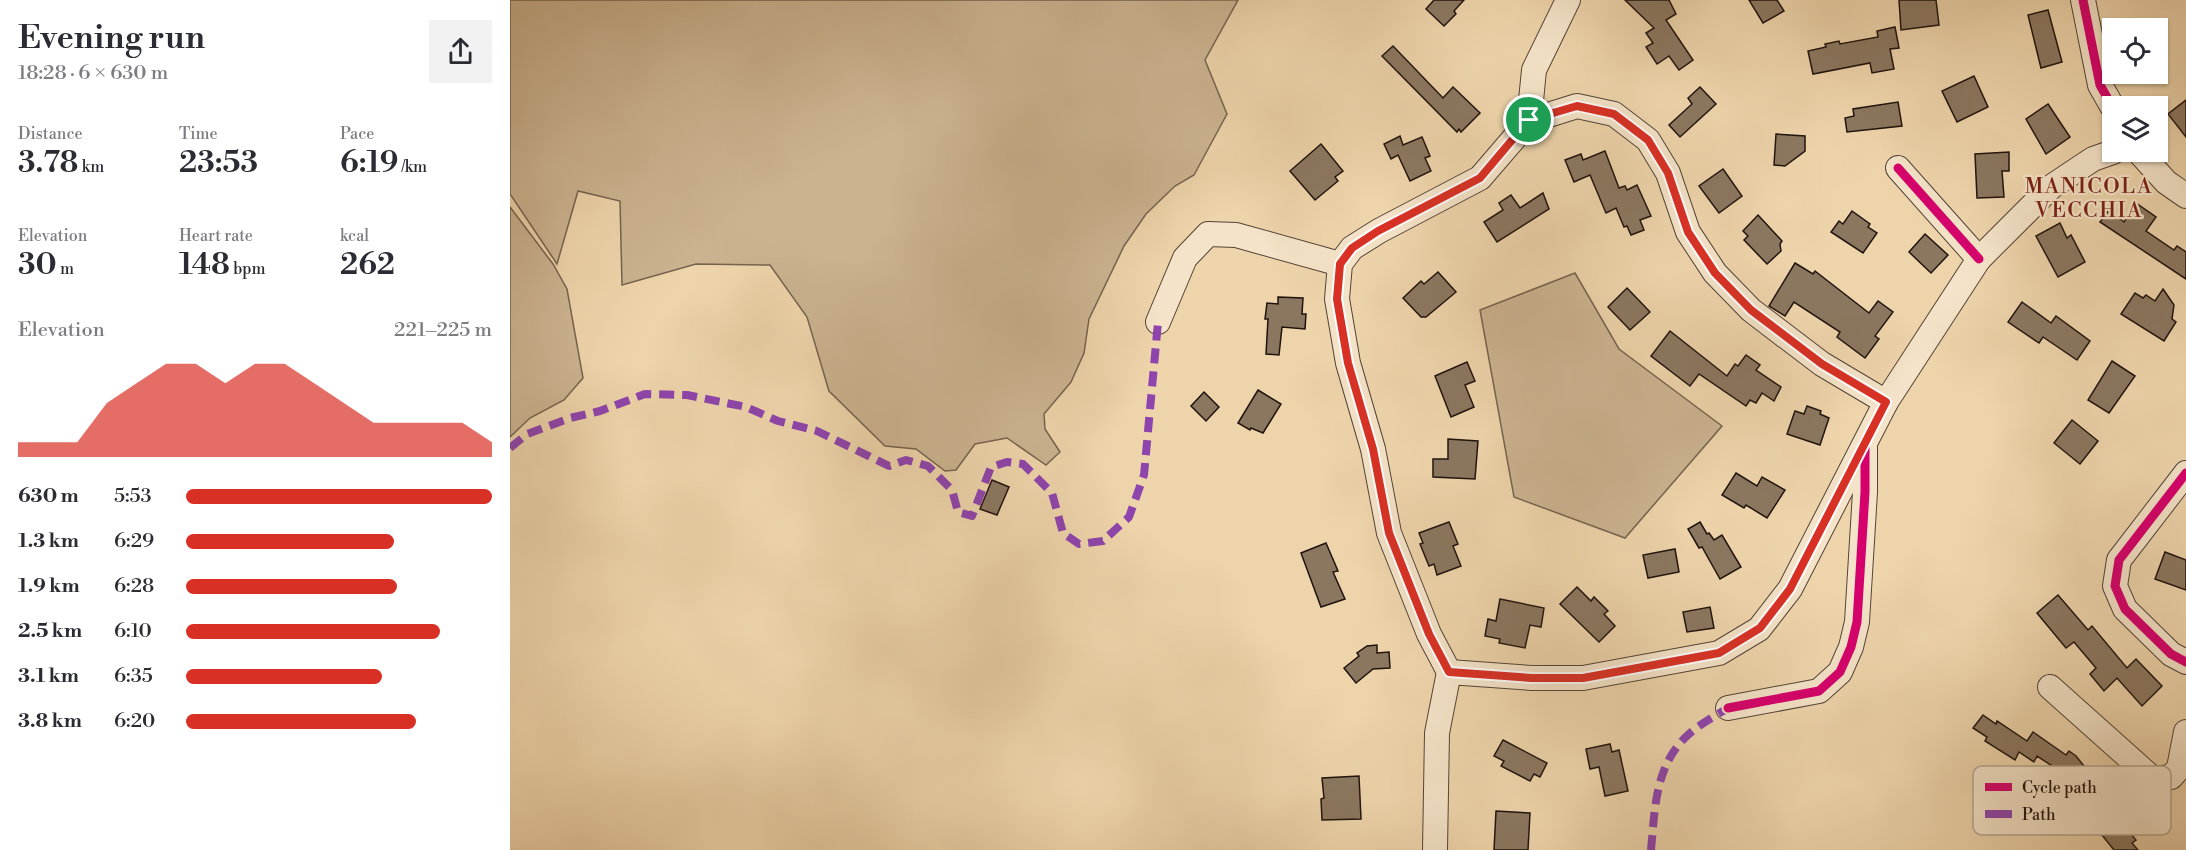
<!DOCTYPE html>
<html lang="en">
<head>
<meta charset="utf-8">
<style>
	:root { --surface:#fff; --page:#f2f2f3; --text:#2b2b33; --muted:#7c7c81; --accent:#d93025 }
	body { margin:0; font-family:"Libre Bodoni",serif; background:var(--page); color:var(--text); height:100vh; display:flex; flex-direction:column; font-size:22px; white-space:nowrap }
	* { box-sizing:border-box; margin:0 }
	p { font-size:20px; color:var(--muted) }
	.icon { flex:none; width:33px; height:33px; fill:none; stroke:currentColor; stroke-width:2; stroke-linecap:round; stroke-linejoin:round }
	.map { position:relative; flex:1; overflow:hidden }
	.side { display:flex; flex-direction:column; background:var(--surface); width:510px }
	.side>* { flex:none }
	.buttons { position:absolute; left:1592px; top:18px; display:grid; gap:12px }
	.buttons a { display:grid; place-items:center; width:66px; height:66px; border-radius:0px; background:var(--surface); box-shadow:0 2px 4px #0004; font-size:30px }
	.pin { position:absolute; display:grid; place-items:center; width:51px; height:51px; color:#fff; margin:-26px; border:3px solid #fff; border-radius:50%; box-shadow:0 2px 6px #0007 }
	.round { display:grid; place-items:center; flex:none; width:63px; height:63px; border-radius:0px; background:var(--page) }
	.head { display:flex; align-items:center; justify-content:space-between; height:102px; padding:0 18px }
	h1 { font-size:33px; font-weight:600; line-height:45px }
	.figures { display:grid; grid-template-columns:repeat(3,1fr); gap:9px; height:102px; padding:6px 18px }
	.figures div { display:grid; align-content:center }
	.figures b { font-size:30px; font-weight:600 }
	.figures small { font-size:16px; font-weight:400 }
	.figures p { font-size:16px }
	.chart { height:168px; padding:12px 18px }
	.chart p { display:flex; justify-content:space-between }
	.chart svg { width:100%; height:108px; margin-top:6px; fill:var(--accent); opacity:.7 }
	ul { padding:0 18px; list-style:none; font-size:20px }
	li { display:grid; grid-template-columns:96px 72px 1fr; align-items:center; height:45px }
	li i { height:15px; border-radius:8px; background:var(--accent) }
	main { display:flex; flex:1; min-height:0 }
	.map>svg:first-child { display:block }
	.green { fill:#cbb390; stroke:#76634f; stroke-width:1.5 }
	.building { fill:#8b7760; stroke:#20130e; stroke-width:1.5 }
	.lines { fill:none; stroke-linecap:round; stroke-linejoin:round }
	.minor-casing { stroke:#544335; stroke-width:26 }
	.minor { stroke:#f4e3c8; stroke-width:24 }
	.quiet { stroke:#8e44ad; stroke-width:8; stroke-dasharray:15 8; stroke-linecap:butt }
	.cycleway-casing { stroke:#f4e3c8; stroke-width:13 }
	.cycleway { stroke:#d6006c; stroke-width:9 }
	.route-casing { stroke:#fff; stroke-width:12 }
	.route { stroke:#d93025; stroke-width:8 }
	.labels { text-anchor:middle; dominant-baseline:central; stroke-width:4.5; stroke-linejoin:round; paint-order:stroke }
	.neighbourhood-label { font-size:21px; letter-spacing:1.5px; fill:#7a1f14; stroke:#f4e3c8 }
	.key { fill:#f4e3c8; stroke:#b4a590; stroke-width:1.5 }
	.key-label { font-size:16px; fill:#20130e }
</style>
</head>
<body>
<main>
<section class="side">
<div class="head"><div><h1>Evening run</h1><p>18:28 · 6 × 630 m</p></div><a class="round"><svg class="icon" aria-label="share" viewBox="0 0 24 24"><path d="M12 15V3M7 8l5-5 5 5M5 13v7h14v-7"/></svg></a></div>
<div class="figures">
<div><p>Distance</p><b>3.78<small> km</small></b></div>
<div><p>Time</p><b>23:53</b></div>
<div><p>Pace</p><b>6:19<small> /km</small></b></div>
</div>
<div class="figures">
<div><p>Elevation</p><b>30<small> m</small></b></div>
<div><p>Heart rate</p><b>148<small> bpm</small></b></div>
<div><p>kcal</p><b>262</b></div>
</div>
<div class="chart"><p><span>Elevation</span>221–225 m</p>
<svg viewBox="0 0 160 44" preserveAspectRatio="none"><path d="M0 44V38L10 38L20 38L30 22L40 14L50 6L60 6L70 14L80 6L90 6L100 14L110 22L120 30L130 30L140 30L150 30L160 38V44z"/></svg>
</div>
<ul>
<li><b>630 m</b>5:53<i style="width:100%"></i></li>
<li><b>1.3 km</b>6:29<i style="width:68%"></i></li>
<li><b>1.9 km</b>6:28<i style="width:69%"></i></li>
<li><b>2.5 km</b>6:10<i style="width:83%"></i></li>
<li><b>3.1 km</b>6:35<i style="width:64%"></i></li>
<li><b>3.8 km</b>6:20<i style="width:75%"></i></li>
</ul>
</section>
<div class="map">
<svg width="1676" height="850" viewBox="0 0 1676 850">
	<rect width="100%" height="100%" fill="#eed4ab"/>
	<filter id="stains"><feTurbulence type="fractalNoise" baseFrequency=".00333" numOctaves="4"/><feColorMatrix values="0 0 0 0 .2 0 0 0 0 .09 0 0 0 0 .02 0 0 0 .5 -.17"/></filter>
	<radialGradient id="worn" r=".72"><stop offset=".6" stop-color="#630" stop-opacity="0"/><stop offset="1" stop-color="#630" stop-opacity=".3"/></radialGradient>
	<!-- green -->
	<g class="green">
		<path d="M 0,0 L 728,0 L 695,60 L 717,114 L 684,175 L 665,186 L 636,214 L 614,246 L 579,319 L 574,353 L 561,382 L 534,414 L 535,429 L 550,452 L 536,465 L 497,438 L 465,444 L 446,470 L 435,471 L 406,449 L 375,446 L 319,391 L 297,317 L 260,265 L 186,264 L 112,285 L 110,201 L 68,191 L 47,264 L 0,194 Z"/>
		<path d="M 0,207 L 43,264 L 57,289 L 73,378 L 54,400 L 20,418 L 0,437 Z"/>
		<path d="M 1065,273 L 1109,349 L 1212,426 L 1115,538 L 1004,497 L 970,310 Z"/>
	</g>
	<!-- building -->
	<g class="building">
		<path d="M 924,0 L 954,0 L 944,11 L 946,14 L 934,26 L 916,9 Z"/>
		<path d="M 1115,0 L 1159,0 L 1166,14 L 1156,20 L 1183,60 L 1169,70 L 1159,56 L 1147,64 L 1136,47 L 1143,43 L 1136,33 L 1144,28 Z"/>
		<path d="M 1239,0 L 1267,0 L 1274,11 L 1253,23 Z"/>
		<path d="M 1389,0 L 1426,0 L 1429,25 L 1391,30 Z"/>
		<path d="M 1538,10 L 1552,62 L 1531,68 L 1518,15 Z"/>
		<path d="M 1385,27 L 1389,48 L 1380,49 L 1384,69 L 1362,73 L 1360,63 L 1303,74 L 1298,51 L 1316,47 L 1315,44 L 1329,41 L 1330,44 L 1368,37 L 1367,31 Z"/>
		<path d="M 883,46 L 933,98 L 943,87 L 970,113 L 951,132 L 949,129 L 947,132 L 872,56 Z"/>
		<path d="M 1464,76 L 1478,107 L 1447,122 L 1432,91 Z"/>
		<path d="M 1190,87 L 1206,104 L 1170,137 L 1159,125 L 1182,104 L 1178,98 Z"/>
		<path d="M 1676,100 L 1676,137 L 1658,114 Z"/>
		<path d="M 1388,102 L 1392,126 L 1337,132 L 1335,118 L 1344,116 L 1343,109 Z"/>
		<path d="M 1538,104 L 1560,137 L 1536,154 L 1516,119 Z"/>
		<path d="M 1266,134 L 1295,136 L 1295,151 L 1275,166 L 1264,165 Z"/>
		<path d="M 890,136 L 893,145 L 912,137 L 920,156 L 915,158 L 921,171 L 900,181 L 888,155 L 881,159 L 874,144 Z"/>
		<path d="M 811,144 L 833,171 L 825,177 L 828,181 L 805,200 L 780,171 Z"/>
		<path d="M 1095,151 L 1109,188 L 1115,186 L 1117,190 L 1127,185 L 1141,216 L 1130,220 L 1134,230 L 1121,235 L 1117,226 L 1114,227 L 1106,208 L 1096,213 L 1080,175 L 1064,182 L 1055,160 L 1071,154 L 1073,160 Z"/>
		<path d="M 1499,152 L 1499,171 L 1492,171 L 1494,197 L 1467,198 L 1465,154 Z"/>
		<path d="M 1213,169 L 1232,196 L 1209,213 L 1189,186 Z"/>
		<path d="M 1033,193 L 1039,209 L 987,242 L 974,222 L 993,210 L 989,203 L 1001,195 L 1010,208 Z"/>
		<path d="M 1626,203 L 1646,217 L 1636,231 L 1664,250 L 1667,246 L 1676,252 L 1676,279 L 1590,222 L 1599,210 L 1614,222 Z"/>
		<path d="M 1342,211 L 1360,224 L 1358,227 L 1367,233 L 1353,253 L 1321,232 L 1329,221 L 1333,224 Z"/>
		<path d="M 1248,215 L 1272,241 L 1270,244 L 1271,251 L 1257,264 L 1234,240 L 1238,236 L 1233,231 Z"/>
		<path d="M 1550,223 L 1557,238 L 1561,235 L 1575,262 L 1548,277 L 1526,236 Z"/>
		<path d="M 1415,234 L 1438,255 L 1421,273 L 1399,252 Z"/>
		<path d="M 1285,263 L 1303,274 L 1305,271 L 1359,313 L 1368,301 L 1383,312 L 1365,336 L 1369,339 L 1355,358 L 1327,337 L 1330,332 L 1284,302 L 1275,316 L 1259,306 Z"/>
		<path d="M 928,272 L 946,292 L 916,317 L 911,317 L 893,298 L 911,281 L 914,284 Z"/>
		<path d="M 1117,288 L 1140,312 L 1120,330 L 1098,307 Z"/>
		<path d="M 1653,289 L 1664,305 L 1662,319 L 1666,322 L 1654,341 L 1611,314 L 1625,293 L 1633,298 L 1636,295 L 1645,301 Z"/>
		<path d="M 768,297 L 793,298 L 792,314 L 796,314 L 795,329 L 772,327 L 769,355 L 756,354 L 758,319 L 755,319 L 757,303 L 768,304 Z"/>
		<path d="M 1512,302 L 1541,323 L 1546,316 L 1580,341 L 1567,360 L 1533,337 L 1529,343 L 1498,322 Z"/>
		<path d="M 1160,331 L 1217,376 L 1225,364 L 1228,366 L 1236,355 L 1250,365 L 1246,370 L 1271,387 L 1264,401 L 1252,393 L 1246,403 L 1240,400 L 1236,406 L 1189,374 L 1180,386 L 1141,356 Z"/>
		<path d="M 1602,361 L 1625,376 L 1599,413 L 1578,400 Z"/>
		<path d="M 957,362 L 965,381 L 955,385 L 964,407 L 941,417 L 925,376 Z"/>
		<path d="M 748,390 L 771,404 L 753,433 L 741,428 L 740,430 L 728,423 Z"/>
		<path d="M 694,392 L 709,407 L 696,421 L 681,406 Z"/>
		<path d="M 1297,406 L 1311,411 L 1310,414 L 1319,418 L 1310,445 L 1277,434 L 1285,411 L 1294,414 Z"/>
		<path d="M 1562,420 L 1588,441 L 1570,464 L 1544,443 Z"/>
		<path d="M 938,439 L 968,441 L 965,479 L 923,477 L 923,459 L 938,459 Z"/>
		<path d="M 1226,473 L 1247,486 L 1252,477 L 1275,490 L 1257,518 L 1236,505 L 1234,508 L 1212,495 Z"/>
		<path d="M 482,480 L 499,487 L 487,515 L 470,509 Z"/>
		<path d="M 939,522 L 948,544 L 943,546 L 951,566 L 927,575 L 924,564 L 919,566 L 910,544 L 913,543 L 909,533 Z"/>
		<path d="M 1190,522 L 1197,534 L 1199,533 L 1204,540 L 1212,535 L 1231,567 L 1210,579 L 1192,547 L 1189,548 L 1178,529 Z"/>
		<path d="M 816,543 L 828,571 L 823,572 L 835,599 L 811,607 L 791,553 Z"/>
		<path d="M 1165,549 L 1169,572 L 1138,578 L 1133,555 Z"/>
		<path d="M 1655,552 L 1676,560 L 1676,590 L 1645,579 Z"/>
		<path d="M 1067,587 L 1081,601 L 1084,597 L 1098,611 L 1094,614 L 1105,626 L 1089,642 L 1050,604 Z"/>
		<path d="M 1548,595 L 1578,630 L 1582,626 L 1617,668 L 1626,659 L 1652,686 L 1632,706 L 1607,678 L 1594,691 L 1580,674 L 1586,668 L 1564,642 L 1556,648 L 1527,613 Z"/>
		<path d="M 990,599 L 1034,608 L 1031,627 L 1020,625 L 1015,648 L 989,643 L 990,639 L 975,636 L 978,619 L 986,621 Z"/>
		<path d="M 1200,607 L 1204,628 L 1177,632 L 1173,612 Z"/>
		<path d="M 867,645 L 867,653 L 879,652 L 880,668 L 863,669 L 846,683 L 834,668 L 849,656 L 847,653 L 857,646 Z"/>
		<path d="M 1473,715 L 1486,724 L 1487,721 L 1517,741 L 1523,732 L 1556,755 L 1559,751 L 1566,756 L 1610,811 L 1605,814 L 1626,840 L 1622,843 L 1628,850 L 1604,850 L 1576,815 L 1571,820 L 1559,805 L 1568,798 L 1561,788 L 1568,783 L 1527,756 L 1524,762 L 1509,752 L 1505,760 L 1475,741 L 1477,737 L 1463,728 Z"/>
		<path d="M 993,740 L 1037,763 L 1030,777 L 1024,774 L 1020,781 L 991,766 L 994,761 L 984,756 Z"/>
		<path d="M 1100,744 L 1102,752 L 1109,750 L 1118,791 L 1095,796 L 1089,767 L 1080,769 L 1076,749 Z"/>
		<path d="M 849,776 L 851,819 L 812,820 L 811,799 L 814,798 L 812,778 Z"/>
		<path d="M 986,811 L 1020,813 L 1018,850 L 984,850 Z"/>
	</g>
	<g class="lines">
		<defs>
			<g id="minor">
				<path d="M 1573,0 L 1590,85 L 1602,106"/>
				<path d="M 1019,121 L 1024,70 L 1058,0"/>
				<path d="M 1629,152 L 1656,182 L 1676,196"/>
				<path d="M 1388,168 L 1469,259"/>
				<path d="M 648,322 L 675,258 L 698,234 L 726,235 L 830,264"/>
				<path d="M 1676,473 L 1609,560 L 1605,586 L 1615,609 L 1661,654 L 1676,662"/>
				<path d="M 939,672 L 919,634 L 879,533 L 863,449 L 838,363 L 827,299 L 830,264 L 842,248 L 869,231 L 970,178 L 1019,121 L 1067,106 L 1104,114 L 1138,140 L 1158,173 L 1178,232 L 1205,273 L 1241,310 L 1312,364 L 1376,402"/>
				<path d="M 1540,687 L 1643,779 L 1661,777 L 1669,768 L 1676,732"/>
				<path d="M 1218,708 L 1309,691 L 1330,672 L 1341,647 L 1347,622 L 1355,492 L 1355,445"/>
				<path d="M 925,850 L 927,733 L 939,672 L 1022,678 L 1073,678 L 1209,653 L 1249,629 L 1280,589 L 1376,402 L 1469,259 L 1541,187 L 1583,159 L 1603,152"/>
			</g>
		</defs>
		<!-- minor casing -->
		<use href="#minor" class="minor-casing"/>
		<!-- minor -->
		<use href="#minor" class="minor"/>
		<!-- quiet -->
		<g class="quiet">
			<path d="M 0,448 L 17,434 L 60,418 L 90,411 L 135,394 L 177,395 L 236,407 L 268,421 L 307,431 L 379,466 L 396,460 L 418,466 L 442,490 L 448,512 L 462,516 L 481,467 L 497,462 L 513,464 L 542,493 L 553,533 L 569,544 L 593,541 L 619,517 L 634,475 L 648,322"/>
			<path d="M 1141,850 C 1145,808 1145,764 1179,734 C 1190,724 1205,716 1218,708"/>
		</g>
		<defs>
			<g id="cycleway">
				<path d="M 1573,0 L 1590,85 L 1602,106"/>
				<path d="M 1388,168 L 1469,259"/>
				<path d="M 1676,473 L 1609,560 L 1605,586 L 1615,609 L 1661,654 L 1676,662"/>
				<path d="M 939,672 L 919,634 L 879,533 L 863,449 L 838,363 L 827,299 L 830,264 L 842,248 L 869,231 L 970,178 L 1019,121 L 1067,106 L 1104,114 L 1138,140 L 1158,173 L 1178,232 L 1205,273 L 1241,310 L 1312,364 L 1376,402"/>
				<path d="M 1218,708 L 1309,691 L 1330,672 L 1341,647 L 1347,622 L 1355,492 L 1355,440"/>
			</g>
		</defs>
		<!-- cycleway casing -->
		<use href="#cycleway" class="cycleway-casing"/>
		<!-- cycleway -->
		<use href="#cycleway" class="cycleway"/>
	</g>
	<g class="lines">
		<defs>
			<path id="route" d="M 1067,106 L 1104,114 L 1138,140 L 1158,173 L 1178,232 L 1205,273 L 1241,310 L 1312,364 L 1376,402 L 1280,589 L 1250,628 L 1209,653 L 1073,678 L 1022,678 L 939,672 L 919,634 L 879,533 L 863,449 L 838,363 L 827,299 L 830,264 L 842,248 L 868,231 L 970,178 L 1019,120 Z"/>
		</defs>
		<!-- route casing -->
		<use href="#route" class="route-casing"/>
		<!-- route -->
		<use href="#route" class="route"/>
	</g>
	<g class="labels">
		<!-- neighbourhood labels -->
		<g class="neighbourhood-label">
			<text x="1579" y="187">MANICOLA<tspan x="1579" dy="24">VECCHIA</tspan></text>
		</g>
	</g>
	<!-- legend -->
	<rect x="1463" y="766" width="198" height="69" rx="9" class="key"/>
	<rect x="1475" y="783" width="27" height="8" fill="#d6006c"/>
	<rect x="1475" y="810" width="27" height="8" fill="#8e44ad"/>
	<g class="key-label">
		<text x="1512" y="793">Cycle path</text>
		<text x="1512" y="820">Path</text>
	</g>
	<rect width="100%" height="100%" filter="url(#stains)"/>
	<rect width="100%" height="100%" fill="url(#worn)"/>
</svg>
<div class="buttons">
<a><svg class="icon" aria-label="locate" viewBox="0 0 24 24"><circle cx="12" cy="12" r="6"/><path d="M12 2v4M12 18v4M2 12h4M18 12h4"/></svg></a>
<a><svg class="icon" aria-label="layers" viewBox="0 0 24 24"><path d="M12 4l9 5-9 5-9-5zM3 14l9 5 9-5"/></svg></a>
</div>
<div class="pin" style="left:1019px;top:120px;background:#1e9e55"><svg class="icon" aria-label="arrive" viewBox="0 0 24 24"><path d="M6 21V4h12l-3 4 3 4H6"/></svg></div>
</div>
</main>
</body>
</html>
